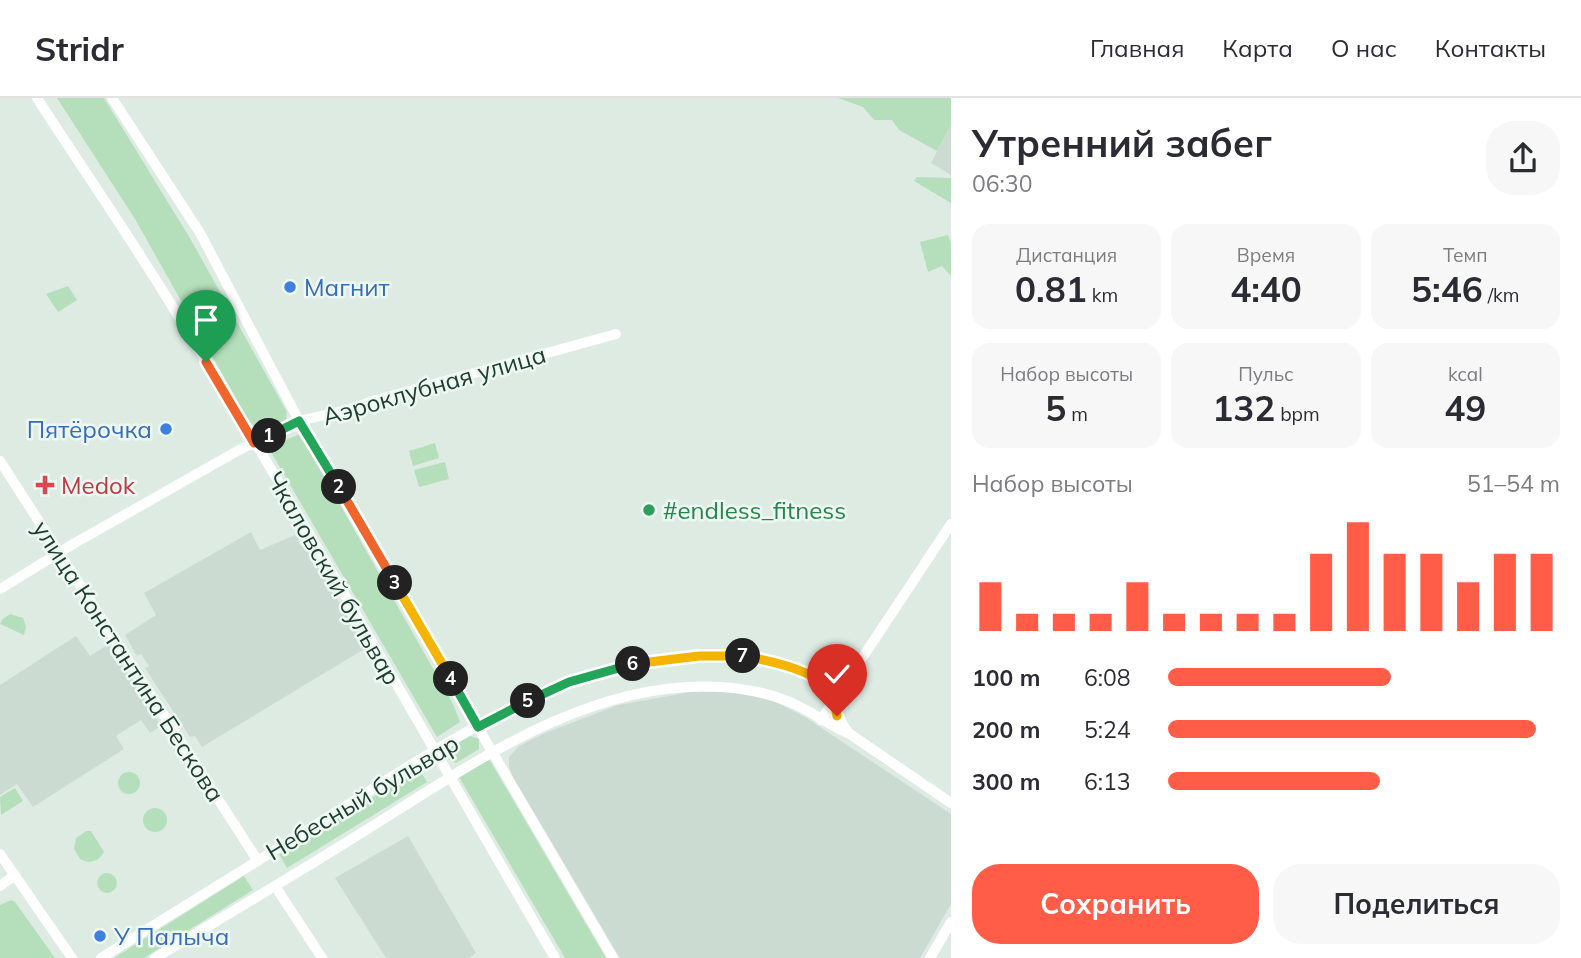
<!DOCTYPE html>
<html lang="ru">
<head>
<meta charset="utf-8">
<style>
	:root { --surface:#fff; --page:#f7f7f7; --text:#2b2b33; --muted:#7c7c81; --line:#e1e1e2; --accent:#ff5d48 }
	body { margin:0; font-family:Mulish,sans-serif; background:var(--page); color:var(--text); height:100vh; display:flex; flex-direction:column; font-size:26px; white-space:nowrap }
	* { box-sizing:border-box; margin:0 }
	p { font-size:23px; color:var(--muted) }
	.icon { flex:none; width:38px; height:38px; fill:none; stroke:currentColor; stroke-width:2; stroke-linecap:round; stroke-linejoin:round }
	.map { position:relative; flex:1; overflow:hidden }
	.details { display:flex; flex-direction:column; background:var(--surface); width:630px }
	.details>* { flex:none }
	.pin { position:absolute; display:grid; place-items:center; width:60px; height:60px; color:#fff; margin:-72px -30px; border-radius:50% 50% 50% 0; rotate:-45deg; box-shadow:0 0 7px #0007 }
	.pin .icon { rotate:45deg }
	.km { position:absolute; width:35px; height:35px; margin:-18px; border-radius:50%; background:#222; color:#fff; font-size:19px; line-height:35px; text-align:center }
	.round { display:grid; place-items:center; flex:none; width:74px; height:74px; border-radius:28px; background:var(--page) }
	.overview { display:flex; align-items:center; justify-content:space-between; height:119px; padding:0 21px }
	h1 { font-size:38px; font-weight:700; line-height:52px }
	.metrics { display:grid; grid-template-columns:repeat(3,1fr); gap:10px; height:119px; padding:7px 21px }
	.metrics div { display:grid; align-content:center; border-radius:18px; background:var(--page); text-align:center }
	.metrics b { font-size:35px; font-weight:700 }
	.metrics small { font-size:19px; font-weight:400 }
	.metrics p { font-size:19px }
	.chart { height:196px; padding:14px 21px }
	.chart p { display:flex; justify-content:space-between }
	.chart svg { width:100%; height:126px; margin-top:7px; stroke:var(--accent); stroke-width:6 }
	.primary-button { display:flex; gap:14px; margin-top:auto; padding:14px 21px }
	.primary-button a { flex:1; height:80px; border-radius:28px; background:var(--accent); color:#fff; font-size:28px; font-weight:700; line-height:80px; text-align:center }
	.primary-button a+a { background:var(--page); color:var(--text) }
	ul { padding:0 21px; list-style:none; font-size:23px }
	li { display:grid; grid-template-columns:112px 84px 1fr; align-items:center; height:52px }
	li i { height:18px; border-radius:9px; background:var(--accent) }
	header { display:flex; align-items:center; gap:42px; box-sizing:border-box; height:98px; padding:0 35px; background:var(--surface); border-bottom:2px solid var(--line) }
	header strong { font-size:33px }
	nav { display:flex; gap:38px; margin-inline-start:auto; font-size:24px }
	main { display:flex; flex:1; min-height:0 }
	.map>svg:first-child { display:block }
	.built { fill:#ccdbd2 }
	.green { fill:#b4dfba }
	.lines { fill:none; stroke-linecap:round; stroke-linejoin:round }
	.minor { stroke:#fff; stroke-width:10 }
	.split-1-casing { stroke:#fff; stroke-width:14 }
	.split-2-casing { stroke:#fff; stroke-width:14 }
	.split-3-casing { stroke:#fff; stroke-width:14 }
	.split-4-casing { stroke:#fff; stroke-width:14 }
	.split-5-casing { stroke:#fff; stroke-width:14 }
	.split-6-casing { stroke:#fff; stroke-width:14 }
	.split-7-casing { stroke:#fff; stroke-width:14 }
	.split-8-casing { stroke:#fff; stroke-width:14 }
	.split-1 { stroke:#f0652b; stroke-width:9 }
	.split-2 { stroke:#22a559; stroke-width:9 }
	.split-3 { stroke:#f0652b; stroke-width:9 }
	.split-4 { stroke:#f5b400; stroke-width:9 }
	.split-5 { stroke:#22a559; stroke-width:9 }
	.split-6 { stroke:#22a559; stroke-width:9 }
	.split-7 { stroke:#f5b400; stroke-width:9 }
	.split-8 { stroke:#f5b400; stroke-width:9 }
	.shop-dot { fill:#3f7fe0; stroke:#eef8f2; stroke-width:2.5 }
	.health-dot { fill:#e0444e; stroke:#eef8f2; stroke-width:2.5 }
	.leisure-dot { fill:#2e9e5b; stroke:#eef8f2; stroke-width:2.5 }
	.labels { text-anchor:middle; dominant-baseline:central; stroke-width:5; stroke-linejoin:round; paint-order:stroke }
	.shop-label { font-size:24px; fill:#366cbe; stroke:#eef8f2; text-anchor:start }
	.street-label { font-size:24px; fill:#1e3c30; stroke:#eef8f2 }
	.health-label { font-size:24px; fill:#be3a42; stroke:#eef8f2; text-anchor:start }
	.leisure-label { font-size:24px; fill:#27864d; stroke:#eef8f2; text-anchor:start }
</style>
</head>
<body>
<header>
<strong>Stridr</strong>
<nav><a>Главная</a><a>Карта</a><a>О нас</a><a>Контакты</a></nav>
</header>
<main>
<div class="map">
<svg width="951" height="860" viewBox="0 0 951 860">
	<rect width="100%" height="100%" fill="#deebe3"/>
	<!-- built -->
	<g class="built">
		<path d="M 951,27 L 951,77 L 931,65 Z"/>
		<path d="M 251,434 L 260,452 L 295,437 L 299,441 L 298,443 L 301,448 L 304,448 L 319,470 L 366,550 L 202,649 L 195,638 L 190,639 L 145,570 L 149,568 L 141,556 L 137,558 L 125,537 L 156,517 L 144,495 Z"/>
		<path d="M 76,538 L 90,558 L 109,546 L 161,628 L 150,635 L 141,622 L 116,638 L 124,651 L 33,709 L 17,686 L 0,697 L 0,587 Z"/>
		<path d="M 728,593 L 774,603 L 805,619 L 951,716 L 951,806 L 920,860 L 620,860 L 513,679 L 509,669 L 509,659 L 519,648 L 545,635 L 618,607 L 691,594 Z"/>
		<path d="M 408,738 L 476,855 L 468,860 L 386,860 L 335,780 Z"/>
	</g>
	<!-- green -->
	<g class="green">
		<path d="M 57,0 L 104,0 L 191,142 L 287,314 L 286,322 L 260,337 L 246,318 L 135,121 Z"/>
		<path d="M 838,0 L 951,0 L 951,27 L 937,53 L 899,32 L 892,22 L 874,22 L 863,9 Z"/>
		<path d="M 917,79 L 951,80 L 951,105 L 914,83 Z"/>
		<path d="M 948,137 L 951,145 L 951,178 L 942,168 L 928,174 L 920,144 Z"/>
		<path d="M 68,188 L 77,202 L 58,214 L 46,196 Z"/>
		<path d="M 300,336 L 453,606 L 460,624 L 437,639 L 271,354 L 273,347 Z"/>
		<path d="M 435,345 L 439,360 L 413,368 L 409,353 Z"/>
		<path d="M 445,364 L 449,381 L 419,389 L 414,372 Z"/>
		<path d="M 10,516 L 23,520 L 26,529 L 24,537 L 0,526 L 3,521 Z"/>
		<path d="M 470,638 L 479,641 L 479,651 L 456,665 L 448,661 L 447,655 L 450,650 Z"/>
		<path d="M 489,661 L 606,860 L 565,860 L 459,679 Z"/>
		<path d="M 419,671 L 427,684 L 287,770 L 279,756 Z"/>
		<circle cx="129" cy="685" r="11"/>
		<path d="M 15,690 L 23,703 L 1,717 L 0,699 Z"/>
		<circle cx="155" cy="722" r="12"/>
		<path d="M 86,733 L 91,733 L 104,754 C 98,764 90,766 80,761 L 74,751 L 76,740 Z"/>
		<circle cx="107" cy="785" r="10"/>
		<path d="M 244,778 L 253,792 L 144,860 L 114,860 Z"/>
		<path d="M 11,802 L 15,804 L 55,860 L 0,860 L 0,807 Z"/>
	</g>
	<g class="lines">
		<!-- minor -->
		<g class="minor">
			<path d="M 37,0 C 79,65 123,129 164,195 C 300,413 425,638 555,860"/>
			<path d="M 112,0 L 200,135 L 306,336 L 613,860"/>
			<path d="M 0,363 L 258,763"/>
			<path d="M 0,491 L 75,445 L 239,352 L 299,323 L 351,311 L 376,302 L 616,236"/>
			<path d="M 821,622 L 951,426"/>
			<path d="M 0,756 L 72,860"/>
			<path d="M 0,788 L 15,777"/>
			<path d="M 275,788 L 322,860"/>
			<path d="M 101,860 C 173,815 245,771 317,726 C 439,650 565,558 715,558 C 750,558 791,563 821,584 C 838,596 834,618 848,634"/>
			<path d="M 155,860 C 222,820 289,780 355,739 C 465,671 586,580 722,589 C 750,591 779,597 804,611 C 820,619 833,630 850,636 L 951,705"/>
			<path d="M 930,860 L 951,824"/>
		</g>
	</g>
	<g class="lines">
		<defs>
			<path id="split-1" d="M 206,264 L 254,345 L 269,338"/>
			<path id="split-2" d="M 269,338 L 299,323 L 339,389"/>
			<path id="split-3" d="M 339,389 L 395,485"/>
			<path id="split-4" d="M 395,485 L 451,581"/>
			<path id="split-5" d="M 451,581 L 478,629 L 528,603"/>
			<path id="split-6" d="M 528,603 L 569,584 L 633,566"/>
			<path id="split-7" d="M 633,566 L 699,558 L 743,558"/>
			<path id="split-8" d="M 743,558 C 766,562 815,572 829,592 C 834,600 835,608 837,618"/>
		</defs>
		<!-- split-1 casing -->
		<use href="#split-1" class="split-1-casing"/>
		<!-- split-2 casing -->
		<use href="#split-2" class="split-2-casing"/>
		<!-- split-3 casing -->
		<use href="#split-3" class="split-3-casing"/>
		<!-- split-4 casing -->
		<use href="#split-4" class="split-4-casing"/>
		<!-- split-5 casing -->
		<use href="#split-5" class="split-5-casing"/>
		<!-- split-6 casing -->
		<use href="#split-6" class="split-6-casing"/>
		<!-- split-7 casing -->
		<use href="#split-7" class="split-7-casing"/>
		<!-- split-8 casing -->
		<use href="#split-8" class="split-8-casing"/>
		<!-- split-1 -->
		<use href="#split-1" class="split-1"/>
		<!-- split-2 -->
		<use href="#split-2" class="split-2"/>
		<!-- split-3 -->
		<use href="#split-3" class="split-3"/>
		<!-- split-4 -->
		<use href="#split-4" class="split-4"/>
		<!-- split-5 -->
		<use href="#split-5" class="split-5"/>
		<!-- split-6 -->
		<use href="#split-6" class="split-6"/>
		<!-- split-7 -->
		<use href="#split-7" class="split-7"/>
		<!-- split-8 -->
		<use href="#split-8" class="split-8"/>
	</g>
	<!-- markers -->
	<g class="shop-dot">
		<circle cx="290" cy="189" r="7"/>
		<circle cx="166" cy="331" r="7"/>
		<circle cx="100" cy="838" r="7"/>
	</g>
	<path class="health-dot" d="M41.5 376.5h7v7h7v7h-7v7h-7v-7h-7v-7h7z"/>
	<circle class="leisure-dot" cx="649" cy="412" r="7"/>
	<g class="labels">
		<!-- shop labels -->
		<g class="shop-label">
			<text x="304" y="189">Магнит</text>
			<text x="152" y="331" text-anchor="end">Пятёрочка</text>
			<text x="114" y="838">У Палыча</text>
		</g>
		<!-- street labels -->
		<g class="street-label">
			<text transform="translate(434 287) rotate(-16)">Аэроклубная улица</text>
			<text transform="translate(334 480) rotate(60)">Чкаловский бульвар</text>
			<text transform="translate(129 563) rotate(57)">улица Константина Бескова</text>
			<text transform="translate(362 699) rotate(-31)">Небесный бульвар</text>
		</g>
		<!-- health labels -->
		<g class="health-label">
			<text x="61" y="387">Medok</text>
		</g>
		<!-- leisure labels -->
		<g class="leisure-label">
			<text x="663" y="412">#endless_fitness</text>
		</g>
	</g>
</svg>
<div class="pin" style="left:206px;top:264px;background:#1e9e55"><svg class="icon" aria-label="arrive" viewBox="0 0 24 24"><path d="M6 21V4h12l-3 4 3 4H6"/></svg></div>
<div class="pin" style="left:837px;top:618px;background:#d93025"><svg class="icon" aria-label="check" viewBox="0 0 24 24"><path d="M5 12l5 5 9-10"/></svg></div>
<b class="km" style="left:269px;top:338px">1</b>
<b class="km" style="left:339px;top:389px">2</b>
<b class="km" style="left:395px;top:485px">3</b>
<b class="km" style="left:451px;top:581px">4</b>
<b class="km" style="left:528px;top:603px">5</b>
<b class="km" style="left:633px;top:566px">6</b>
<b class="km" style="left:743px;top:558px">7</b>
</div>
<section class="details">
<div class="overview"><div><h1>Утренний забег</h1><p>06:30</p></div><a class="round"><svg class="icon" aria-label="share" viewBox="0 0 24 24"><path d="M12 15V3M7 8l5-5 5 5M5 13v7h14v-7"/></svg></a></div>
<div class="metrics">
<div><p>Дистанция</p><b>0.81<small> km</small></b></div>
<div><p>Время</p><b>4:40</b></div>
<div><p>Темп</p><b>5:46<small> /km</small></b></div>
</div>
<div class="metrics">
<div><p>Набор высоты</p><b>5<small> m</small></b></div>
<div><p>Пульс</p><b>132<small> bpm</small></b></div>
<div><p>kcal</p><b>49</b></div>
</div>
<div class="chart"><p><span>Набор высоты</span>51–54 m</p>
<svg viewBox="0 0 160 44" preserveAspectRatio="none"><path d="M5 44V27M15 44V38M25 44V38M35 44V38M45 44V27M55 44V38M65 44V38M75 44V38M85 44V38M95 44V17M105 44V6M115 44V17M125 44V17M135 44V27M145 44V17M155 44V17"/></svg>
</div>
<ul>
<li><b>100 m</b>6:08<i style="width:57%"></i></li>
<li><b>200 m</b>5:24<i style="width:94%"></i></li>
<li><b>300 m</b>6:13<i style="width:54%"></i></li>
</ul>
<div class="primary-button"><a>Сохранить</a><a>Поделиться</a></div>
</section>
</main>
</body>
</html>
